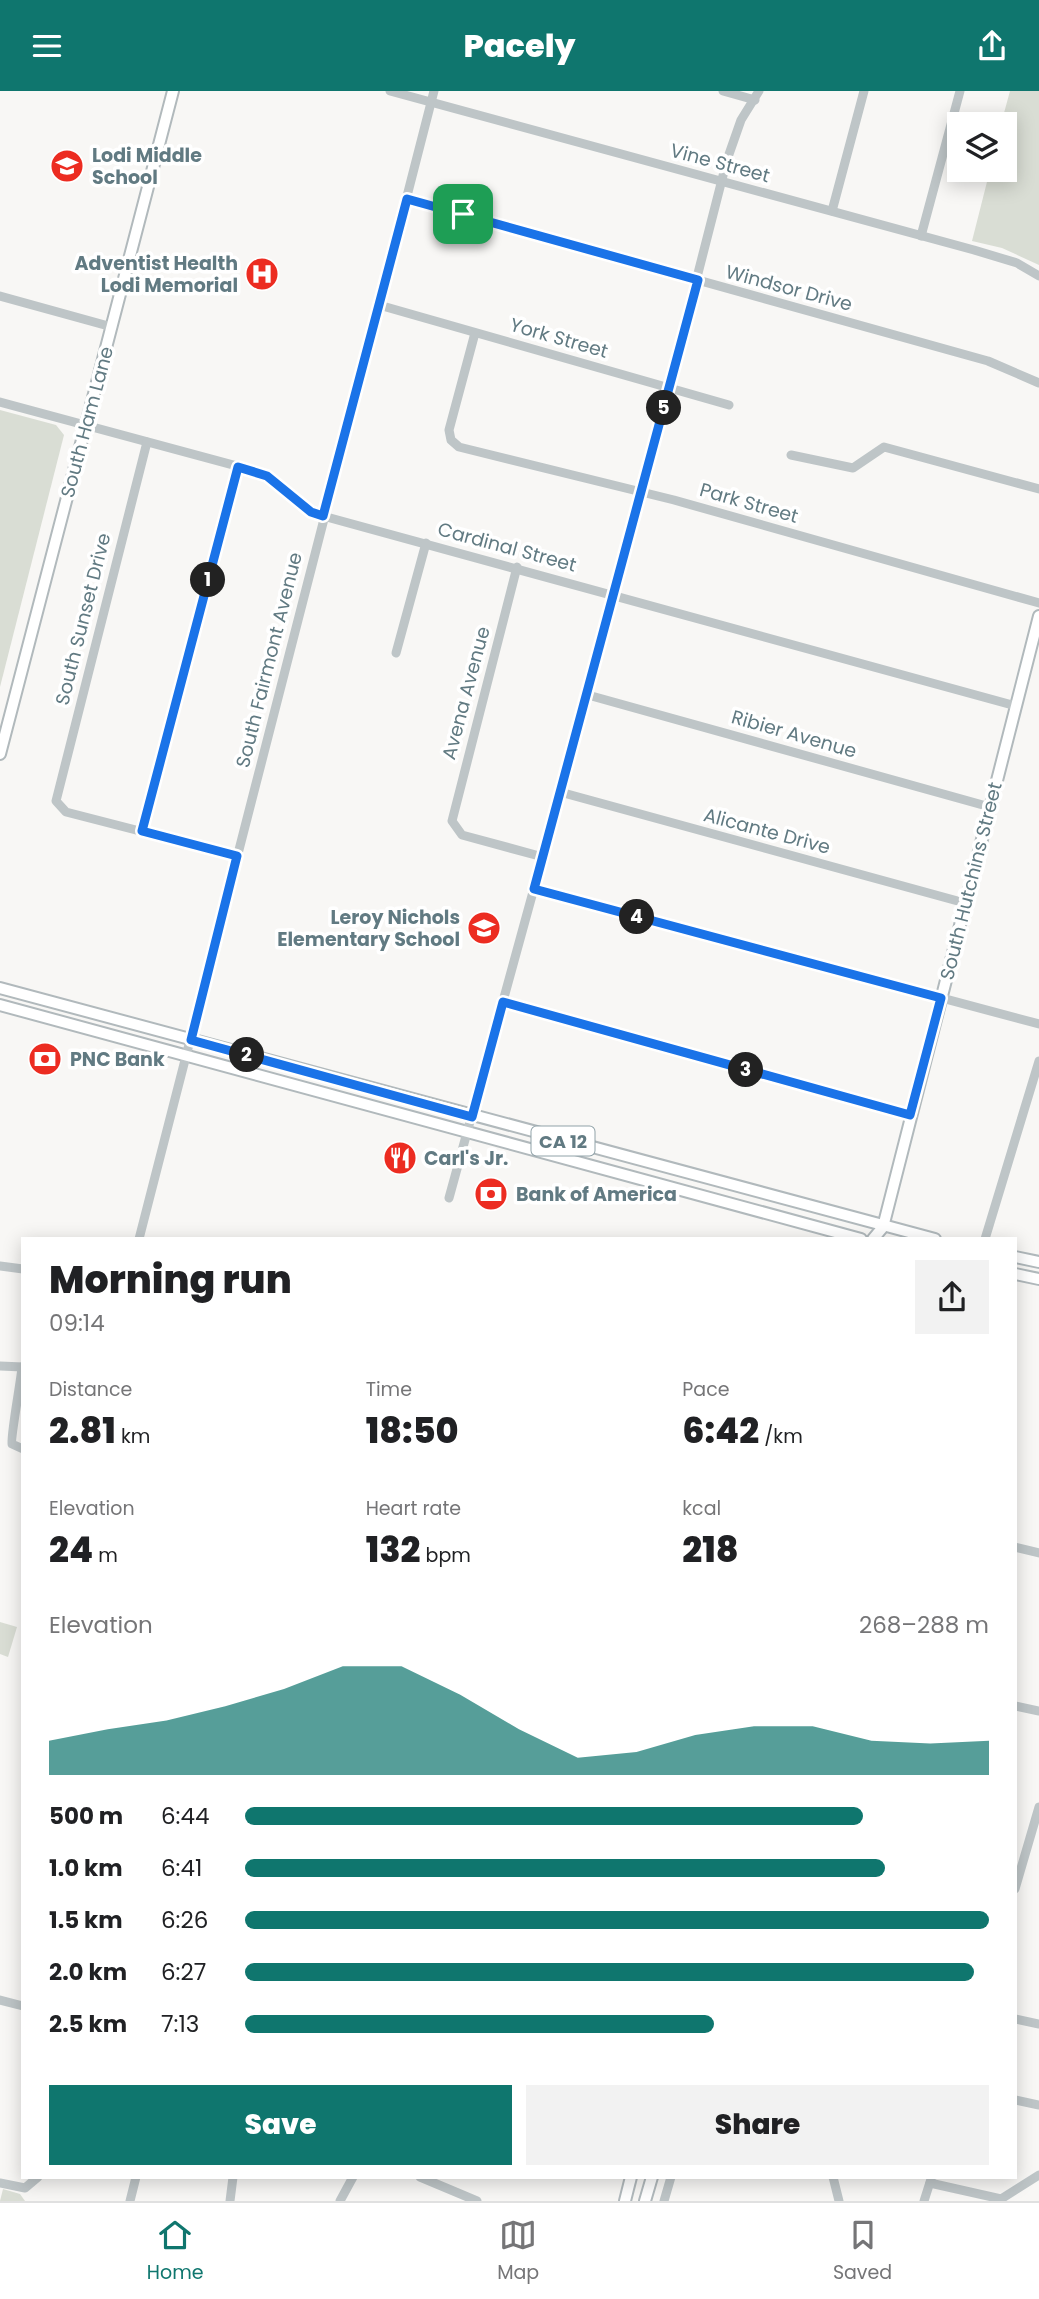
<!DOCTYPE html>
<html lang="en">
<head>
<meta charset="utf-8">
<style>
	:root { --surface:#fff; --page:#f2f2f2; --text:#202124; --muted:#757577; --line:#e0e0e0; --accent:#0f766e }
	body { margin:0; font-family:Poppins,sans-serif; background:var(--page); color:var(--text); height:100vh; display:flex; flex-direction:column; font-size:26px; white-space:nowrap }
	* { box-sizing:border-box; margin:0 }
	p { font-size:23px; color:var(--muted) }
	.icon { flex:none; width:38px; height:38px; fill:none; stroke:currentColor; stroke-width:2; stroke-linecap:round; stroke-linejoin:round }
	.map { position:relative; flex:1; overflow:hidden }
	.sheet { position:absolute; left:21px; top:1146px; width:996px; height:942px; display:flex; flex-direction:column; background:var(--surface); border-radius:0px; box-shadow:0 4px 18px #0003 }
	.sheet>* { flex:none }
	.controls { position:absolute; left:947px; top:21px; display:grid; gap:14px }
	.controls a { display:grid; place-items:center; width:70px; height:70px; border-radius:0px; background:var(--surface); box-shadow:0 4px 18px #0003; font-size:35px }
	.pin { position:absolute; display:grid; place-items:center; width:60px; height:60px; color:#fff; margin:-30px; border-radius:14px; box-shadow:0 4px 10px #0006 }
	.km { position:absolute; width:35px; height:35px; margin:-18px; border-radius:50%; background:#222; color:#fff; font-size:19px; line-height:35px; text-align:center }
	.round { display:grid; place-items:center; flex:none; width:74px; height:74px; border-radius:0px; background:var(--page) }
	.summary { display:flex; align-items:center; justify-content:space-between; height:119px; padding:0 28px }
	h1 { font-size:38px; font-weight:800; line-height:52px }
	.metrics { display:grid; grid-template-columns:repeat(3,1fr); gap:10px; height:119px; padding:7px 28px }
	.metrics div { display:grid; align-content:center }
	.metrics b { font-size:35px; font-weight:800 }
	.metrics small { font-size:19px; font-weight:400 }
	.metrics p { font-size:19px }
	.chart { height:196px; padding:14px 28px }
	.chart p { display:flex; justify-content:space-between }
	.chart svg { width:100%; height:126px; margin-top:7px; fill:var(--accent); opacity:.7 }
	.primary-button { display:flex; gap:14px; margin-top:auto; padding:14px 28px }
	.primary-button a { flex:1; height:80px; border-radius:0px; background:var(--accent); color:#fff; font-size:28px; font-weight:800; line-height:80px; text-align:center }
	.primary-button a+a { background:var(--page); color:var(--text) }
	ul { padding:0 28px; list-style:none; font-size:23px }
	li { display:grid; grid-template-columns:112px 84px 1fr; align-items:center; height:52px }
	li i { height:18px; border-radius:9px; background:var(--accent) }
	header { display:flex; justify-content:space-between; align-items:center; height:91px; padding:0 28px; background:var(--accent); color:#fff; font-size:32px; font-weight:800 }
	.menu { display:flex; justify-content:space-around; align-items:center; height:98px; border-top:2px solid var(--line); background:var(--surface); font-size:19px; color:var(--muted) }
	.menu a { display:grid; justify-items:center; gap:4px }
	.menu .on { color:var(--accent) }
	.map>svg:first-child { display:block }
	.green { fill:#d9ddd4 }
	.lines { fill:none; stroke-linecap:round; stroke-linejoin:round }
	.major-casing { stroke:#b1b9bc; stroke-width:14 }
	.minor { stroke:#bec5c7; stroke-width:9 }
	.major { stroke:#fff; stroke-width:10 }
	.route-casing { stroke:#fff; stroke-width:14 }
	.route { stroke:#1a73e8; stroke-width:9 }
	.labels { text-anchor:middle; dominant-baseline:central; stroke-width:7; stroke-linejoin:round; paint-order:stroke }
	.shield { fill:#fff; stroke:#90a2a8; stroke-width:2 }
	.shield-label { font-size:18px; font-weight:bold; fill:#617a82 }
	.poi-label { font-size:19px; font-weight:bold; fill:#617a82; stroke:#fff; text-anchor:start }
	.street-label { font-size:19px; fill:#617a82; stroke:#fff }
</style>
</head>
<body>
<header><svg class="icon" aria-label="menu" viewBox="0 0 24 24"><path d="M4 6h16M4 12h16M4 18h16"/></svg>Pacely<svg class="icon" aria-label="share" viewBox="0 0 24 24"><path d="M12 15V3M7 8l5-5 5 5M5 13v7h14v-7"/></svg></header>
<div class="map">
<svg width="1039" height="2110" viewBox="0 0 1039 2110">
	<rect width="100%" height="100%" fill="#f8f7f5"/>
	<!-- green -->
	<g class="green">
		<path d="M 1010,0 L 1039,0 L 1039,174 L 1002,157 L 972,150 L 990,79 L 1004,79 L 1004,33 L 1001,33 Z"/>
		<path d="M 0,319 L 56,334 L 64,344 L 0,596 Z"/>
		<path d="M 0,1531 L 17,1536 L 8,1566 L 0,1563 Z"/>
		<path d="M 3,2098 L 20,2103 L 25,2110 L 0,2110 Z"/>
	</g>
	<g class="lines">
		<defs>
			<g id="major">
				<path d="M 0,663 L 173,0"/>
				<path d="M 0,897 L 935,1148"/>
				<path d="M 0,914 L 861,1148"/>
				<path d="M 873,1148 L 883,1136 L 1039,525"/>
				<path d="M 1015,1166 L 1039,1171"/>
				<path d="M 1015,1183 L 1039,1188"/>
				<path d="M 625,2110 L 631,2086"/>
				<path d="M 645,2110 L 652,2086"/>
			</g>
		</defs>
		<!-- major casing -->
		<use href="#major" class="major-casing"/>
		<!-- minor -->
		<g class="minor">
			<path d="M 390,0 L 974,159 L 1017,172 L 1039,185"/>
			<path d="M 723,0 L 755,9"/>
			<path d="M 407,108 L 988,270 L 1039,292"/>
			<path d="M 832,120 L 864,0"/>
			<path d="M 921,145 L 960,0"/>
			<path d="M 0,205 L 112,236"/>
			<path d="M 379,214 L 729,314"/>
			<path d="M 475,242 L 449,339 L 451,349 L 459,356 L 674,409 L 1039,512"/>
			<path d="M 0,311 L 255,380 C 281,391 297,416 323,425 L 1016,615"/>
			<path d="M 147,351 L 56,710 L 66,721 L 237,765"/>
			<path d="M 791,364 L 853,377 L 884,356 L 1039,398"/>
			<path d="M 517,476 L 452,730 L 462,744 L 543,766"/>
			<path d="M 396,562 L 426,452"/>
			<path d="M 588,604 L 990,716"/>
			<path d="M 560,701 L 965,812"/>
			<path d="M 142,740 L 238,376"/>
			<path d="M 534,798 L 1039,933"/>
			<path d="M 503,911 L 910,1023"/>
			<path d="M 449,1107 L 631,444 L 727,69 L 741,29 L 759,0"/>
			<path d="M 139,1148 L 434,0"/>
			<path d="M 985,1148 L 1039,970"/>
			<path d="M 0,1175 L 23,1178"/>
			<path d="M 0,1275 L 23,1276"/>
			<path d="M 22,1276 C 21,1290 10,1348 12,1353 L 23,1358"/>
			<path d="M 1015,1456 L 1039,1462"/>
			<path d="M 1015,1615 L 1039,1620"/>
			<path d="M 1015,1798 L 1039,1716"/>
			<path d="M 0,1909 L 23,1915"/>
			<path d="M 1015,1928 L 1039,1933"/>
			<path d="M 1015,2009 L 1039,2014"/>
			<path d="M 420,2086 L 477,2110"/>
			<path d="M 833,2086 L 839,2110"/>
			<path d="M 0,2092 L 25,2097 L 38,2086"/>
			<path d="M 930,2092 L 1001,2108 L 1039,2084"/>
			<path d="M 130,2110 L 136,2086"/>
			<path d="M 230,2110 L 233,2086"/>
			<path d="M 340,2110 L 353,2086"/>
			<path d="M 664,2110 L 671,2086"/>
			<path d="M 924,2110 L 931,2088"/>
		</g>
		<!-- major -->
		<use href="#major" class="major"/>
	</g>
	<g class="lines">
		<defs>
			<path id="route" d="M 407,108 L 698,189 L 534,798 L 941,907 L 910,1024 L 503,911 L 472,1026 L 191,949 L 237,765 L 142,740 L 238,376 L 267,385 L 311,421 L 323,425 Z"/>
		</defs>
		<!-- route casing -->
		<use href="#route" class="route-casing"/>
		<!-- route -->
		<use href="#route" class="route"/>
	</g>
	<!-- icons -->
	<defs>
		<symbol id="school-disc" viewBox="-11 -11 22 22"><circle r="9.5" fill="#ec2c21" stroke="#fff"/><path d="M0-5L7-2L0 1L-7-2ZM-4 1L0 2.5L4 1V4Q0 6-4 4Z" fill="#fff"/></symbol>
		<symbol id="hospital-disc" viewBox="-11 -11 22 22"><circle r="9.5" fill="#ec2c21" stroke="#fff"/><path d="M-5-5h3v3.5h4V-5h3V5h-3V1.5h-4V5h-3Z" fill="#fff"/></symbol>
		<symbol id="bank-disc" viewBox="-11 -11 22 22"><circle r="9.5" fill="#ec2c21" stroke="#fff"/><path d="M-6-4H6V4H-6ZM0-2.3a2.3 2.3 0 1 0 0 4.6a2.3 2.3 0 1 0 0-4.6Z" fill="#fff"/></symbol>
		<symbol id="restaurant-disc" viewBox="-11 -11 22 22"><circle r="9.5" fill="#ec2c21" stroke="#fff"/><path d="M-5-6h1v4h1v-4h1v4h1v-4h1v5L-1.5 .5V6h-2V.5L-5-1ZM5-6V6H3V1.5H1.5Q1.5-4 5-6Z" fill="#fff"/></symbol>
	</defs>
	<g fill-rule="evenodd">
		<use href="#school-disc" x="48" y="56" width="38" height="38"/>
		<use href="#hospital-disc" x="243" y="164" width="38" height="38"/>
		<use href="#school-disc" x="465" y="818" width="38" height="38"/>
		<use href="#bank-disc" x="26" y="949" width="38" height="38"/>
		<use href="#restaurant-disc" x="381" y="1048" width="38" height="38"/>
		<use href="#bank-disc" x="472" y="1084" width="38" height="38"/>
	</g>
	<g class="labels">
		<!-- shield labels -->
		<rect class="shield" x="531.5" y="1035.5" width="63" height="29" rx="5"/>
		<g class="shield-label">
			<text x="563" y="1050">CA 12</text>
		</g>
		<!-- poi labels -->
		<g class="poi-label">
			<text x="92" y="64">Lodi Middle<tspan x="92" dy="22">School</tspan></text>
			<text x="238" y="172" text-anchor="end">Adventist Health<tspan x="238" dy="22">Lodi Memorial</tspan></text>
			<text x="460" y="826" text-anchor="end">Leroy Nichols<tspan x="460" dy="22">Elementary School</tspan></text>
			<text x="70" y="968">PNC Bank</text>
			<text x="424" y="1067">Carl's Jr.</text>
			<text x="516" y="1103">Bank of America</text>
		</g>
		<!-- street labels -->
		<g class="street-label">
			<text transform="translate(720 72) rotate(15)">Vine Street</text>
			<text transform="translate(789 197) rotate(15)">Windsor Drive</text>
			<text transform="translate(559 247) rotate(16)">York Street</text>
			<text transform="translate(87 331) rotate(-75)">South Ham Lane</text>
			<text transform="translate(749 412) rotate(16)">Park Street</text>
			<text transform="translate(507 456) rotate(15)">Cardinal Street</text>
			<text transform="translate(83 528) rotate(-76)">South Sunset Drive</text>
			<text transform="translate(269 569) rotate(-76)">South Fairmont Avenue</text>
			<text transform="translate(466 602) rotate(-75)">Avena Avenue</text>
			<text transform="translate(794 643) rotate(16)">Ribier Avenue</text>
			<text transform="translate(767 740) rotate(15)">Alicante Drive</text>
			<text transform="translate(971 790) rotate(-76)">South Hutchins Street</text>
		</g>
	</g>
</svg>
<div class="controls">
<a><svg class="icon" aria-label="layers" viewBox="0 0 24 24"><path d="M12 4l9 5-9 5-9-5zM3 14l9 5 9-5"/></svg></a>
</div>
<div class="pin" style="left:463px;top:123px;background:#1e9e55"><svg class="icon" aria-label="arrive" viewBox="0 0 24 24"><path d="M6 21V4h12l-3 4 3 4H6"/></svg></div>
<b class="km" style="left:208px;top:489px">1</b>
<b class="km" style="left:247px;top:964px">2</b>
<b class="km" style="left:746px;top:979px">3</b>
<b class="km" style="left:637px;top:826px">4</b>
<b class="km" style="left:664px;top:317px">5</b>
<section class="sheet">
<div class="summary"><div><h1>Morning run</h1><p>09:14</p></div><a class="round"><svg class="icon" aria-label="share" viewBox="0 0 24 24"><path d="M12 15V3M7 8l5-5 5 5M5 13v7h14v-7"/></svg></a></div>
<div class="metrics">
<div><p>Distance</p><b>2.81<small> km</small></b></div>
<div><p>Time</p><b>18:50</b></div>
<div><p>Pace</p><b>6:42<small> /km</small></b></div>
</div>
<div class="metrics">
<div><p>Elevation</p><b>24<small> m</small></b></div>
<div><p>Heart rate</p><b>132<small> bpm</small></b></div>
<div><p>kcal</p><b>218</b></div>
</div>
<div class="chart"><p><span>Elevation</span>268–288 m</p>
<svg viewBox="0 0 160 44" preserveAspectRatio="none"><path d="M0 44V32L10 28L20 25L30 20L40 14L50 6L60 6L70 16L80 28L90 38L100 36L110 30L120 27L130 27L140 32L150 33L160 32V44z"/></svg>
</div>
<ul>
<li><b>500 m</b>6:44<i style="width:83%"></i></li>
<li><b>1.0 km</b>6:41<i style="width:86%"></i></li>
<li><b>1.5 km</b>6:26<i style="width:100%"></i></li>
<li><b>2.0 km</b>6:27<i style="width:98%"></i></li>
<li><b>2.5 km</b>7:13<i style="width:63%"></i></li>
</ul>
<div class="primary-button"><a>Save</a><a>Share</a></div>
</section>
</div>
<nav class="menu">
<a class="on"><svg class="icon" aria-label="home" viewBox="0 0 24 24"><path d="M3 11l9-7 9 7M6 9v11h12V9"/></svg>Home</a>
<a><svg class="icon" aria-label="map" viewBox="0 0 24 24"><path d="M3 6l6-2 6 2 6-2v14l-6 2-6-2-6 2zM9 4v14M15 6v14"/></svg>Map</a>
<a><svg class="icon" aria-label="saved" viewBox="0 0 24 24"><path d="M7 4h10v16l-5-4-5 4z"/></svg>Saved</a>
</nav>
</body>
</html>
